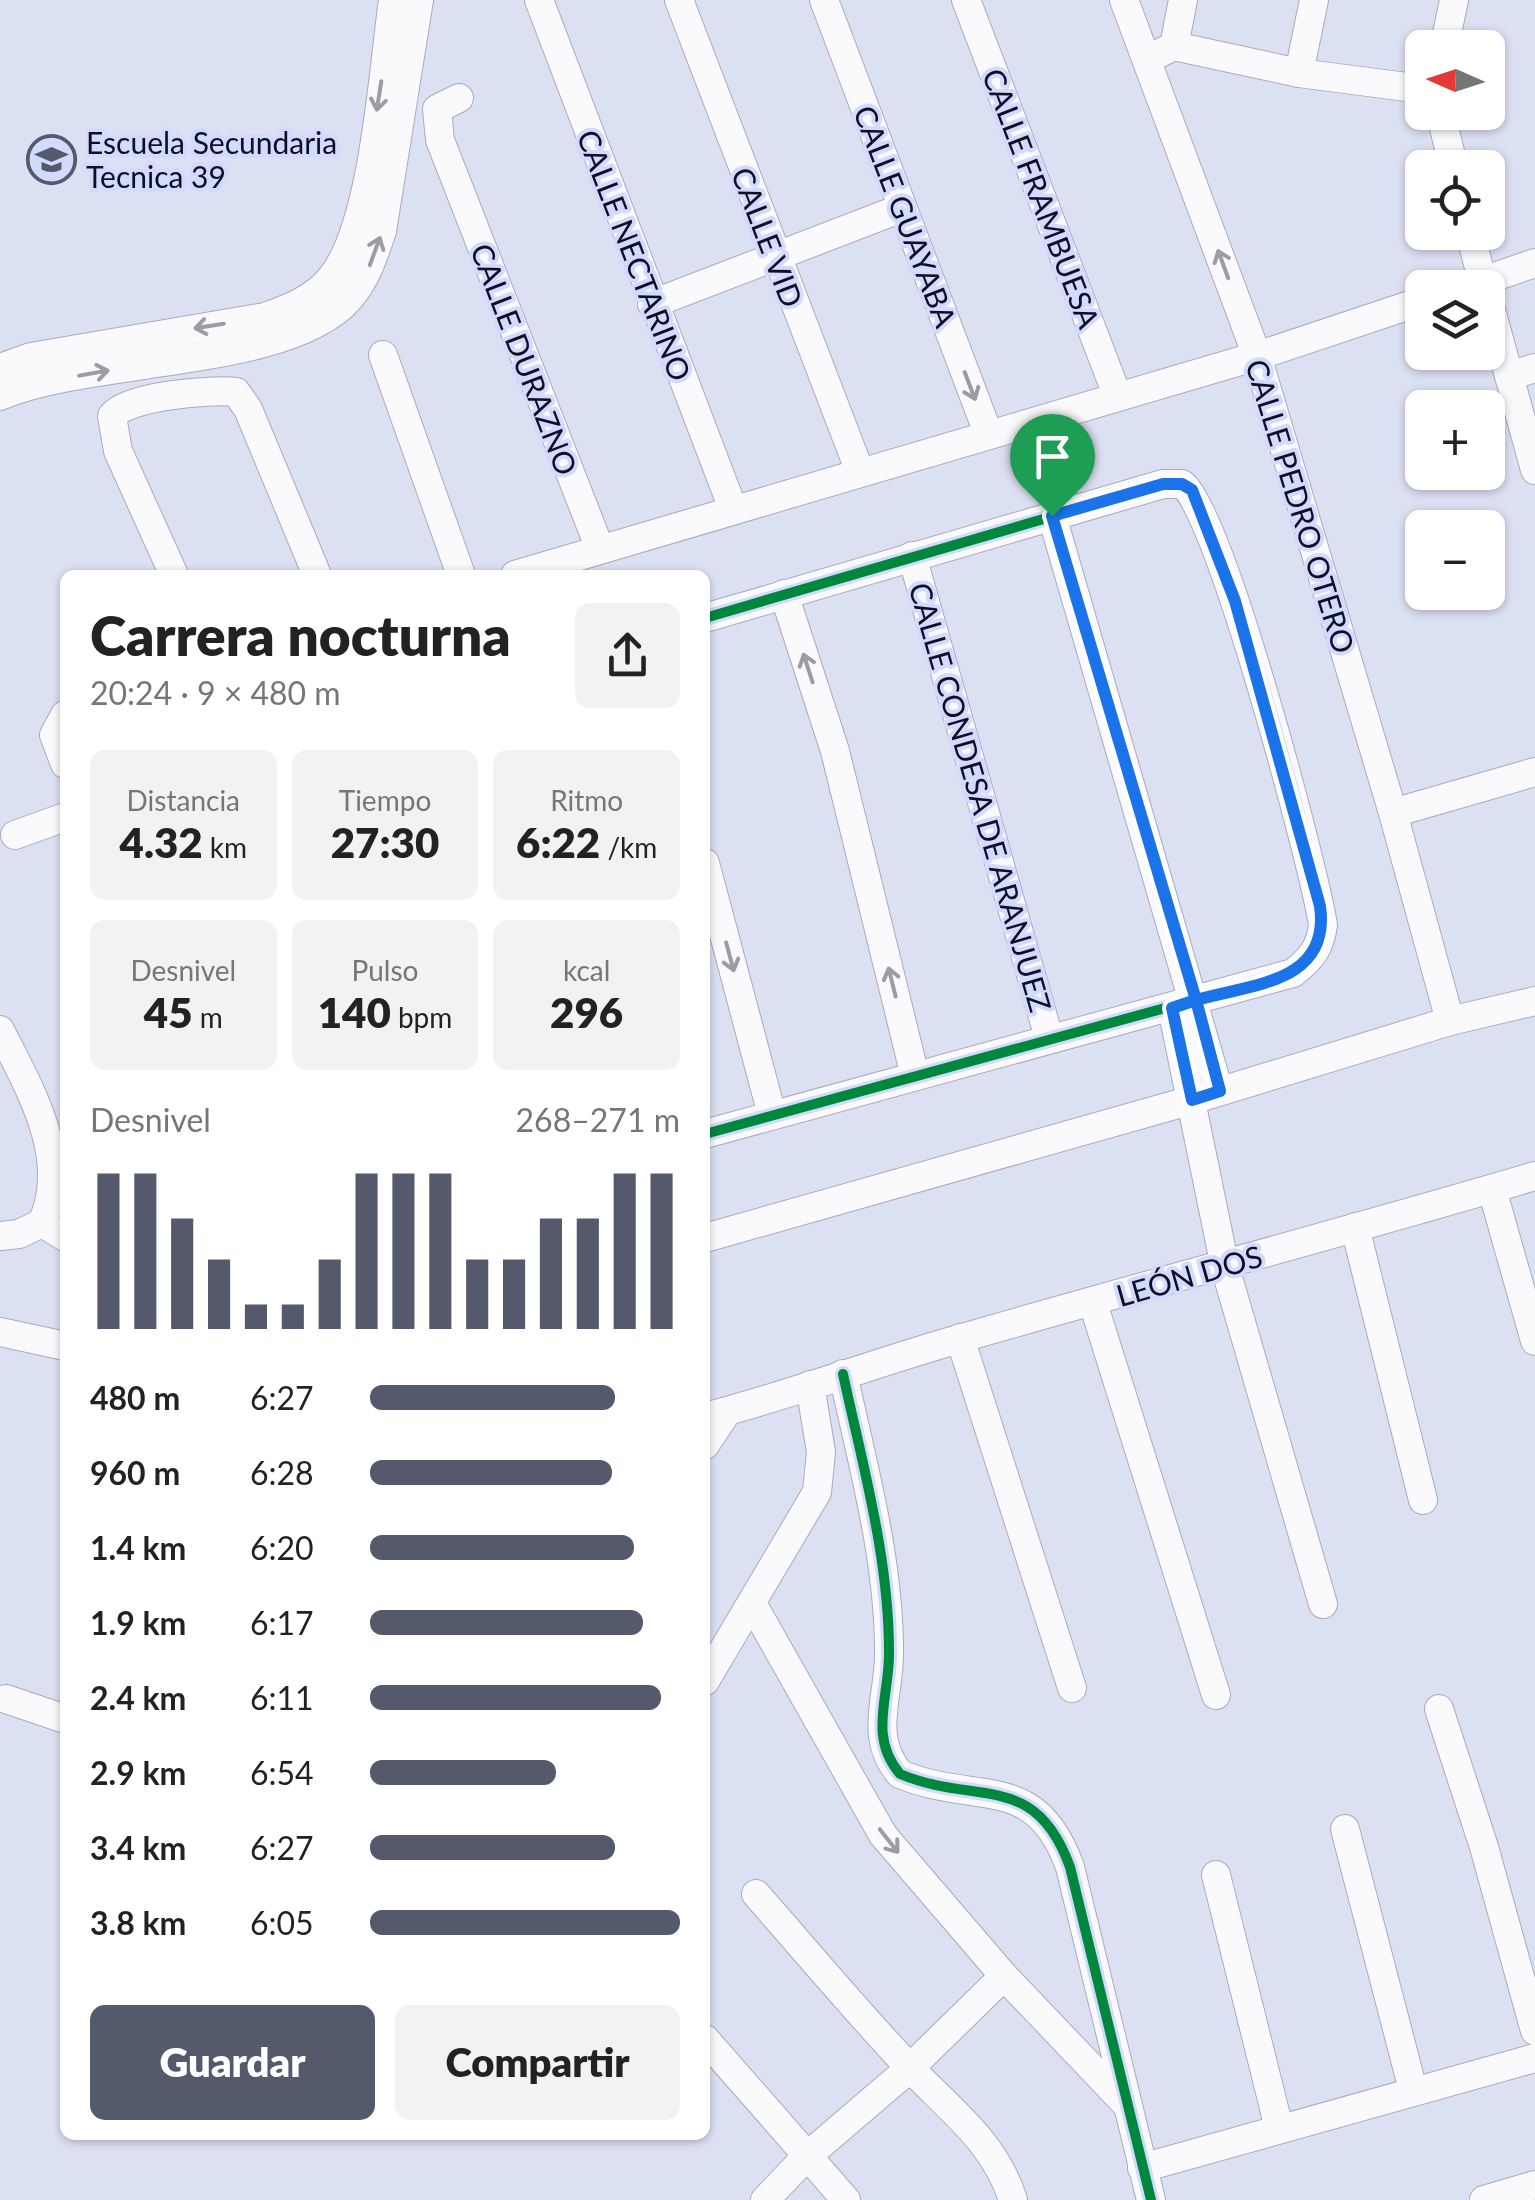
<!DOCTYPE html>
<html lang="es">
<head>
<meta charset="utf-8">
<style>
	:root { --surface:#fff; --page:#f2f2f2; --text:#222; --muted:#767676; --accent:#55596c }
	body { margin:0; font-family:Lato,sans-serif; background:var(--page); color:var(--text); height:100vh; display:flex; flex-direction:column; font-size:38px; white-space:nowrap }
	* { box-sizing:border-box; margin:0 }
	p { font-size:32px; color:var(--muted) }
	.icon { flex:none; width:55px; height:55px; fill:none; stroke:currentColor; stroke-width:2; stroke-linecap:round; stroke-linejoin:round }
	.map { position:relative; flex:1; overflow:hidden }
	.panel { position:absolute; left:60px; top:570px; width:650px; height:1570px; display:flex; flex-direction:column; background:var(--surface); border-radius:15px; box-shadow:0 2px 8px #0004 }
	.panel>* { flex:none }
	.needle { width:65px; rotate:273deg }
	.buttons { position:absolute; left:1405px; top:30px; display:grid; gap:20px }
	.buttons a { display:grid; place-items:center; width:100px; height:100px; border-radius:15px; background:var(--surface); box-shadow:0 2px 8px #0004; font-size:50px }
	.pin { position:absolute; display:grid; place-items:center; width:85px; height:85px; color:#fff; margin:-102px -42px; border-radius:50% 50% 50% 0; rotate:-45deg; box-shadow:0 0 10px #0007 }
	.pin .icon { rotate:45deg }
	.round { display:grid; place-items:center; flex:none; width:105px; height:105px; border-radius:15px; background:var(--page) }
	.summary { display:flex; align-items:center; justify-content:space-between; height:170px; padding:0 30px }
	h1 { font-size:55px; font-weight:800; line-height:75px }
	.stats { display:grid; grid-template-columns:repeat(3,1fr); gap:15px; height:170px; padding:10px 30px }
	.stats div { display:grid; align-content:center; border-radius:15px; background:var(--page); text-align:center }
	.stats b { font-size:42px; font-weight:800 }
	.stats small { font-size:28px; font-weight:400 }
	.stats p { font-size:28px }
	.chart { height:280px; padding:20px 30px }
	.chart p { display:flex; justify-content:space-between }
	.chart svg { width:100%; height:180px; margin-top:10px; stroke:var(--accent); stroke-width:6 }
	.action { display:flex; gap:20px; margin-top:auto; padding:20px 30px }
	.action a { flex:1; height:115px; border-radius:15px; background:var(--accent); color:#fff; font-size:40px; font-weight:800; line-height:115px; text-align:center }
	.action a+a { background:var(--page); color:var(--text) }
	ul { padding:0 30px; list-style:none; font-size:32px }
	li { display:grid; grid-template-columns:160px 120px 1fr; align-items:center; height:75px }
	li i { height:25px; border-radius:12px; background:var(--accent) }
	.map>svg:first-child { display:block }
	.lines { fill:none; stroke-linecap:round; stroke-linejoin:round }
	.minor-casing { stroke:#a7abbd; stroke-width:30 }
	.minor { stroke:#fafafd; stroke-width:28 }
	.cycleway-casing { stroke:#d2dafd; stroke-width:16 }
	.cycleway { stroke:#00873e; stroke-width:10 }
	.oneway { stroke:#9b9ca6 }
	.route-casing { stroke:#fff; stroke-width:20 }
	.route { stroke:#1a73e8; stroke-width:12 }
	.labels { text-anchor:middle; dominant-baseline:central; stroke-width:8; stroke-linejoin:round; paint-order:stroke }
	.poi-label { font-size:30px; fill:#0d1024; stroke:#d2dafd; text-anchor:start }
	.street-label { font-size:30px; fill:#0d1024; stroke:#d2dafd }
</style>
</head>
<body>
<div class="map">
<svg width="1535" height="2200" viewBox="0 0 1535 2200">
	<rect width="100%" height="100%" fill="#dce0f3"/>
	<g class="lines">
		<defs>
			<g id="minor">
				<path d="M 539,0 L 733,509"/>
				<path d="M 679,0 L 860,472"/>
				<path d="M 824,0 L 988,433"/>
				<path d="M 966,0 L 1117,395"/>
				<path d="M 1124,0 L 1257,356 L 1393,813 L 1450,1021"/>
				<path d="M 1174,46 L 1183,0"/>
				<path d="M 1444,48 L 1454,0"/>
				<path d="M 1148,59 L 1174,46 L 1299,73 L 1422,89"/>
				<path d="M 1299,73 L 1314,0"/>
				<path d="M 459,98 L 437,109 L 440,140 L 600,549"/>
				<path d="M 1440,112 L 1454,168"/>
				<path d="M 1470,232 L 1484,288"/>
				<path d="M 1462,288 L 1535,263"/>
				<path d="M 1488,299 L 1535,470"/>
				<path d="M 652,304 L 902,208"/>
				<path d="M 383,355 L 461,575"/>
				<path d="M 0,368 L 31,357 L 265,317 C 290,308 314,299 331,278 C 374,226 383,70 393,0"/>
				<path d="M 1509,376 L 1535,368"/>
				<path d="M 0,396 C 90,357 288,368 349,299 C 366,280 374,255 382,231 L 419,0"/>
				<path d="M 1052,516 L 1219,1091"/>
				<path d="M 912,556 L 1049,1038"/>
				<path d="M 174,575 L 118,451 L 112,416 C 127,396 211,389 236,392 L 248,409 L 317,575"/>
				<path d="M 515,575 L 1257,356 L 1422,301"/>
				<path d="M 784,594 L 835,751 L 915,1076"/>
				<path d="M 705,618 L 1163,484 L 1182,484 C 1218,505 1314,866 1323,925 C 1320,948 1312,958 1293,973 L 705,1134"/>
				<path d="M 65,715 L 54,735 L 65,764"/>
				<path d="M 1393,813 L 1535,772"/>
				<path d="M 15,835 L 65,817"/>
				<path d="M 705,863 L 772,1115"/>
				<path d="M 1172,1008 L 1225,1267 L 1323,1604"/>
				<path d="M 0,1030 C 29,1088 72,1158 42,1223"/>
				<path d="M 1492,1189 L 1535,1341"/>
				<path d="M 1355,1227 L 1423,1500"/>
				<path d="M 0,1236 L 19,1234 L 42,1223 L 65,1237"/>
				<path d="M 705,1238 L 1192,1100 L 1450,1021 L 1535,1001"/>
				<path d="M 1093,1303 L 1216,1695"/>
				<path d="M 0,1332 L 65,1346"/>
				<path d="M 960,1338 L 1072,1688"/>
				<path d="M 843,1374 C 863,1467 890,1561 889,1657 C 888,1700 869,1738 900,1774 C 977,1806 1035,1770 1070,1867 L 1151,2200"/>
				<path d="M 705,1417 C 791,1395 874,1363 959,1339 C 1151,1283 1343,1233 1535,1176"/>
				<path d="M 705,1445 L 727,1412"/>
				<path d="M 753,1605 L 883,1835 L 1004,1976 L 1126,2104"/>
				<path d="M 705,1681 L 817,1492 L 821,1452 L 810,1385"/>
				<path d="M 6,1699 L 65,1719"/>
				<path d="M 1439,1709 L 1484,1847 L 1535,2031"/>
				<path d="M 1345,1829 L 1413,2090"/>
				<path d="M 1216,1875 L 1279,2128"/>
				<path d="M 756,1894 C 807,1952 857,2012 910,2068 C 950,2110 995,2142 1013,2200"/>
				<path d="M 705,2039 L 846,2200"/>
				<path d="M 1142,2168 L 1535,2058"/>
				<path d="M 765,2200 L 805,2158 L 910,2068 L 1004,1976"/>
				<path d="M 1484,2200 L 1535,2185"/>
			</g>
		</defs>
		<!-- minor casing -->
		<use href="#minor" class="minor-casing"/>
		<!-- minor -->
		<use href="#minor" class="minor"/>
		<defs>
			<g id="cycleway">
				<path d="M 705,618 L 1163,484 L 1182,484 C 1218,505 1314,866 1323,925 C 1320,948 1312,958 1293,973 L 705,1134"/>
				<path d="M 843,1374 C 863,1467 890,1561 889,1657 C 888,1700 869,1738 900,1774 C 977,1806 1035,1770 1070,1867 L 1151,2200"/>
			</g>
		</defs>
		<!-- cycleway casing -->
		<use href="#cycleway" class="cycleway-casing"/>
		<!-- cycleway -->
		<use href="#cycleway" class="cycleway"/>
	</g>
	<!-- one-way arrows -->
	<defs><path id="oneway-shaft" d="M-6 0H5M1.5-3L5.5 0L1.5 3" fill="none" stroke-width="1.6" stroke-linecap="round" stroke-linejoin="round" transform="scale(2.5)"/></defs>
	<g class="oneway">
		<use href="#oneway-shaft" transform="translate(379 96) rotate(99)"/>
		<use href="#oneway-shaft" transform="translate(375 251) rotate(-70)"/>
		<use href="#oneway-shaft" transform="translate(1223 264) rotate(-110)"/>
		<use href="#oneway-shaft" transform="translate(209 326) rotate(171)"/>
		<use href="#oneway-shaft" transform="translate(94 373) rotate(-10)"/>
		<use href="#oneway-shaft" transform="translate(970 386) rotate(69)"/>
		<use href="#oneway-shaft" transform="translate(808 668) rotate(-108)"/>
		<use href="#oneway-shaft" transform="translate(730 957) rotate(75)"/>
		<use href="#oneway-shaft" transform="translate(892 982) rotate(-104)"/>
		<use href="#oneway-shaft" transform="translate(889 1841) rotate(52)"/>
	</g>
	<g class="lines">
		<defs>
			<path id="route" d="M 1052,516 L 1196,1000 L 1172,1008 L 1192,1100 L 1220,1091 L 1196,1000 C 1252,984 1331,983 1320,906 L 1235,601 L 1192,490 L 1182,484 L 1163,484 L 1052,516"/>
		</defs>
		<!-- route casing -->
		<use href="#route" class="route-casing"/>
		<!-- route -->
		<use href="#route" class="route"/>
	</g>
	<!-- icons -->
	<defs>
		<symbol id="school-ring" viewBox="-11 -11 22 22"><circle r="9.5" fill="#d2dafd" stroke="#55596c" stroke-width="1.5"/><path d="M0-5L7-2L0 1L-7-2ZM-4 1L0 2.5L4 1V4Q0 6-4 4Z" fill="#55596c"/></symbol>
	</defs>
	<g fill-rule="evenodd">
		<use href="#school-ring" x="24" y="132" width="55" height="55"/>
	</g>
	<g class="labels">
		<!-- poi labels -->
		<g class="poi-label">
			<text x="86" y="142">Escuela Secundaria<tspan x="86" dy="34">Tecnica 39</tspan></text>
		</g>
		<!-- street labels -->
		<g class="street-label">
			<text transform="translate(1042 198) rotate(69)">CALLE FRAMBUESA</text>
			<text transform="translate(906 216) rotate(69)">CALLE GUAYABA</text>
			<text transform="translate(768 237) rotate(69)">CALLE VID</text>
			<text transform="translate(635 255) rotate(69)">CALLE NECTARINO</text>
			<text transform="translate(525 359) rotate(69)">CALLE DURAZNO</text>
			<text transform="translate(1301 506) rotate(73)">CALLE PEDRO OTERO</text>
			<text transform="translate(981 797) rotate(74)">CALLE CONDESA DE ARANJUEZ</text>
			<text transform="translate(1189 1275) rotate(-16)">LEÓN DOS</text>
		</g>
	</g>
</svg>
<div class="buttons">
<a><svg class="needle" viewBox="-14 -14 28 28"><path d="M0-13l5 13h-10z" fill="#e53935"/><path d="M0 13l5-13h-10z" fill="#767676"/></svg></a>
<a><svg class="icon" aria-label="locate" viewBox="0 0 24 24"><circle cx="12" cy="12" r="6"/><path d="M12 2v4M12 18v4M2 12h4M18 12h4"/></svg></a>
<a><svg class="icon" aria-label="layers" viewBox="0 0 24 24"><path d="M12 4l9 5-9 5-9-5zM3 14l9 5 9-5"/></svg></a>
<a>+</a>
<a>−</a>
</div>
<div class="pin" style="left:1052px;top:516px;background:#1e9e55"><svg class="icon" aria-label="arrive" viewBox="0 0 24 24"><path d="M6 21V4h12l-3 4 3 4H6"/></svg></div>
<section class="panel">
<div class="summary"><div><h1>Carrera nocturna</h1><p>20:24 · 9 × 480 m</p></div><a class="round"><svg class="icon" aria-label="share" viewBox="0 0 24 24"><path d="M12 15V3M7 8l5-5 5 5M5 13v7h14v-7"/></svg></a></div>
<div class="stats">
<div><p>Distancia</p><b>4.32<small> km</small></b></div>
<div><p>Tiempo</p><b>27:30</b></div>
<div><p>Ritmo</p><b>6:22<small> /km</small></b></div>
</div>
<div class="stats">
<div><p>Desnivel</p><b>45<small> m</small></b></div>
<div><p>Pulso</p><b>140<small> bpm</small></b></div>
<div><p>kcal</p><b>296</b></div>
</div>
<div class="chart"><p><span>Desnivel</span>268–271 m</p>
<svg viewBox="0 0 160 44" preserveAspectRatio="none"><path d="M5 44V6M15 44V6M25 44V17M35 44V27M45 44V38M55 44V38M65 44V27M75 44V6M85 44V6M95 44V6M105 44V27M115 44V27M125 44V17M135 44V17M145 44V6M155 44V6"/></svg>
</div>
<ul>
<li><b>480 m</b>6:27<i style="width:79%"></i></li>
<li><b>960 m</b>6:28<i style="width:78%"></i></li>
<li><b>1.4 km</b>6:20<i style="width:85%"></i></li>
<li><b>1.9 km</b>6:17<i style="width:88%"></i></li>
<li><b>2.4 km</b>6:11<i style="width:94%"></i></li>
<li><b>2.9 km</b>6:54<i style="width:60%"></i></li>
<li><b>3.4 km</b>6:27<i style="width:79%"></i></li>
<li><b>3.8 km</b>6:05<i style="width:100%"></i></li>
</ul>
<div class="action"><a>Guardar</a><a>Compartir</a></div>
</section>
</div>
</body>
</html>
